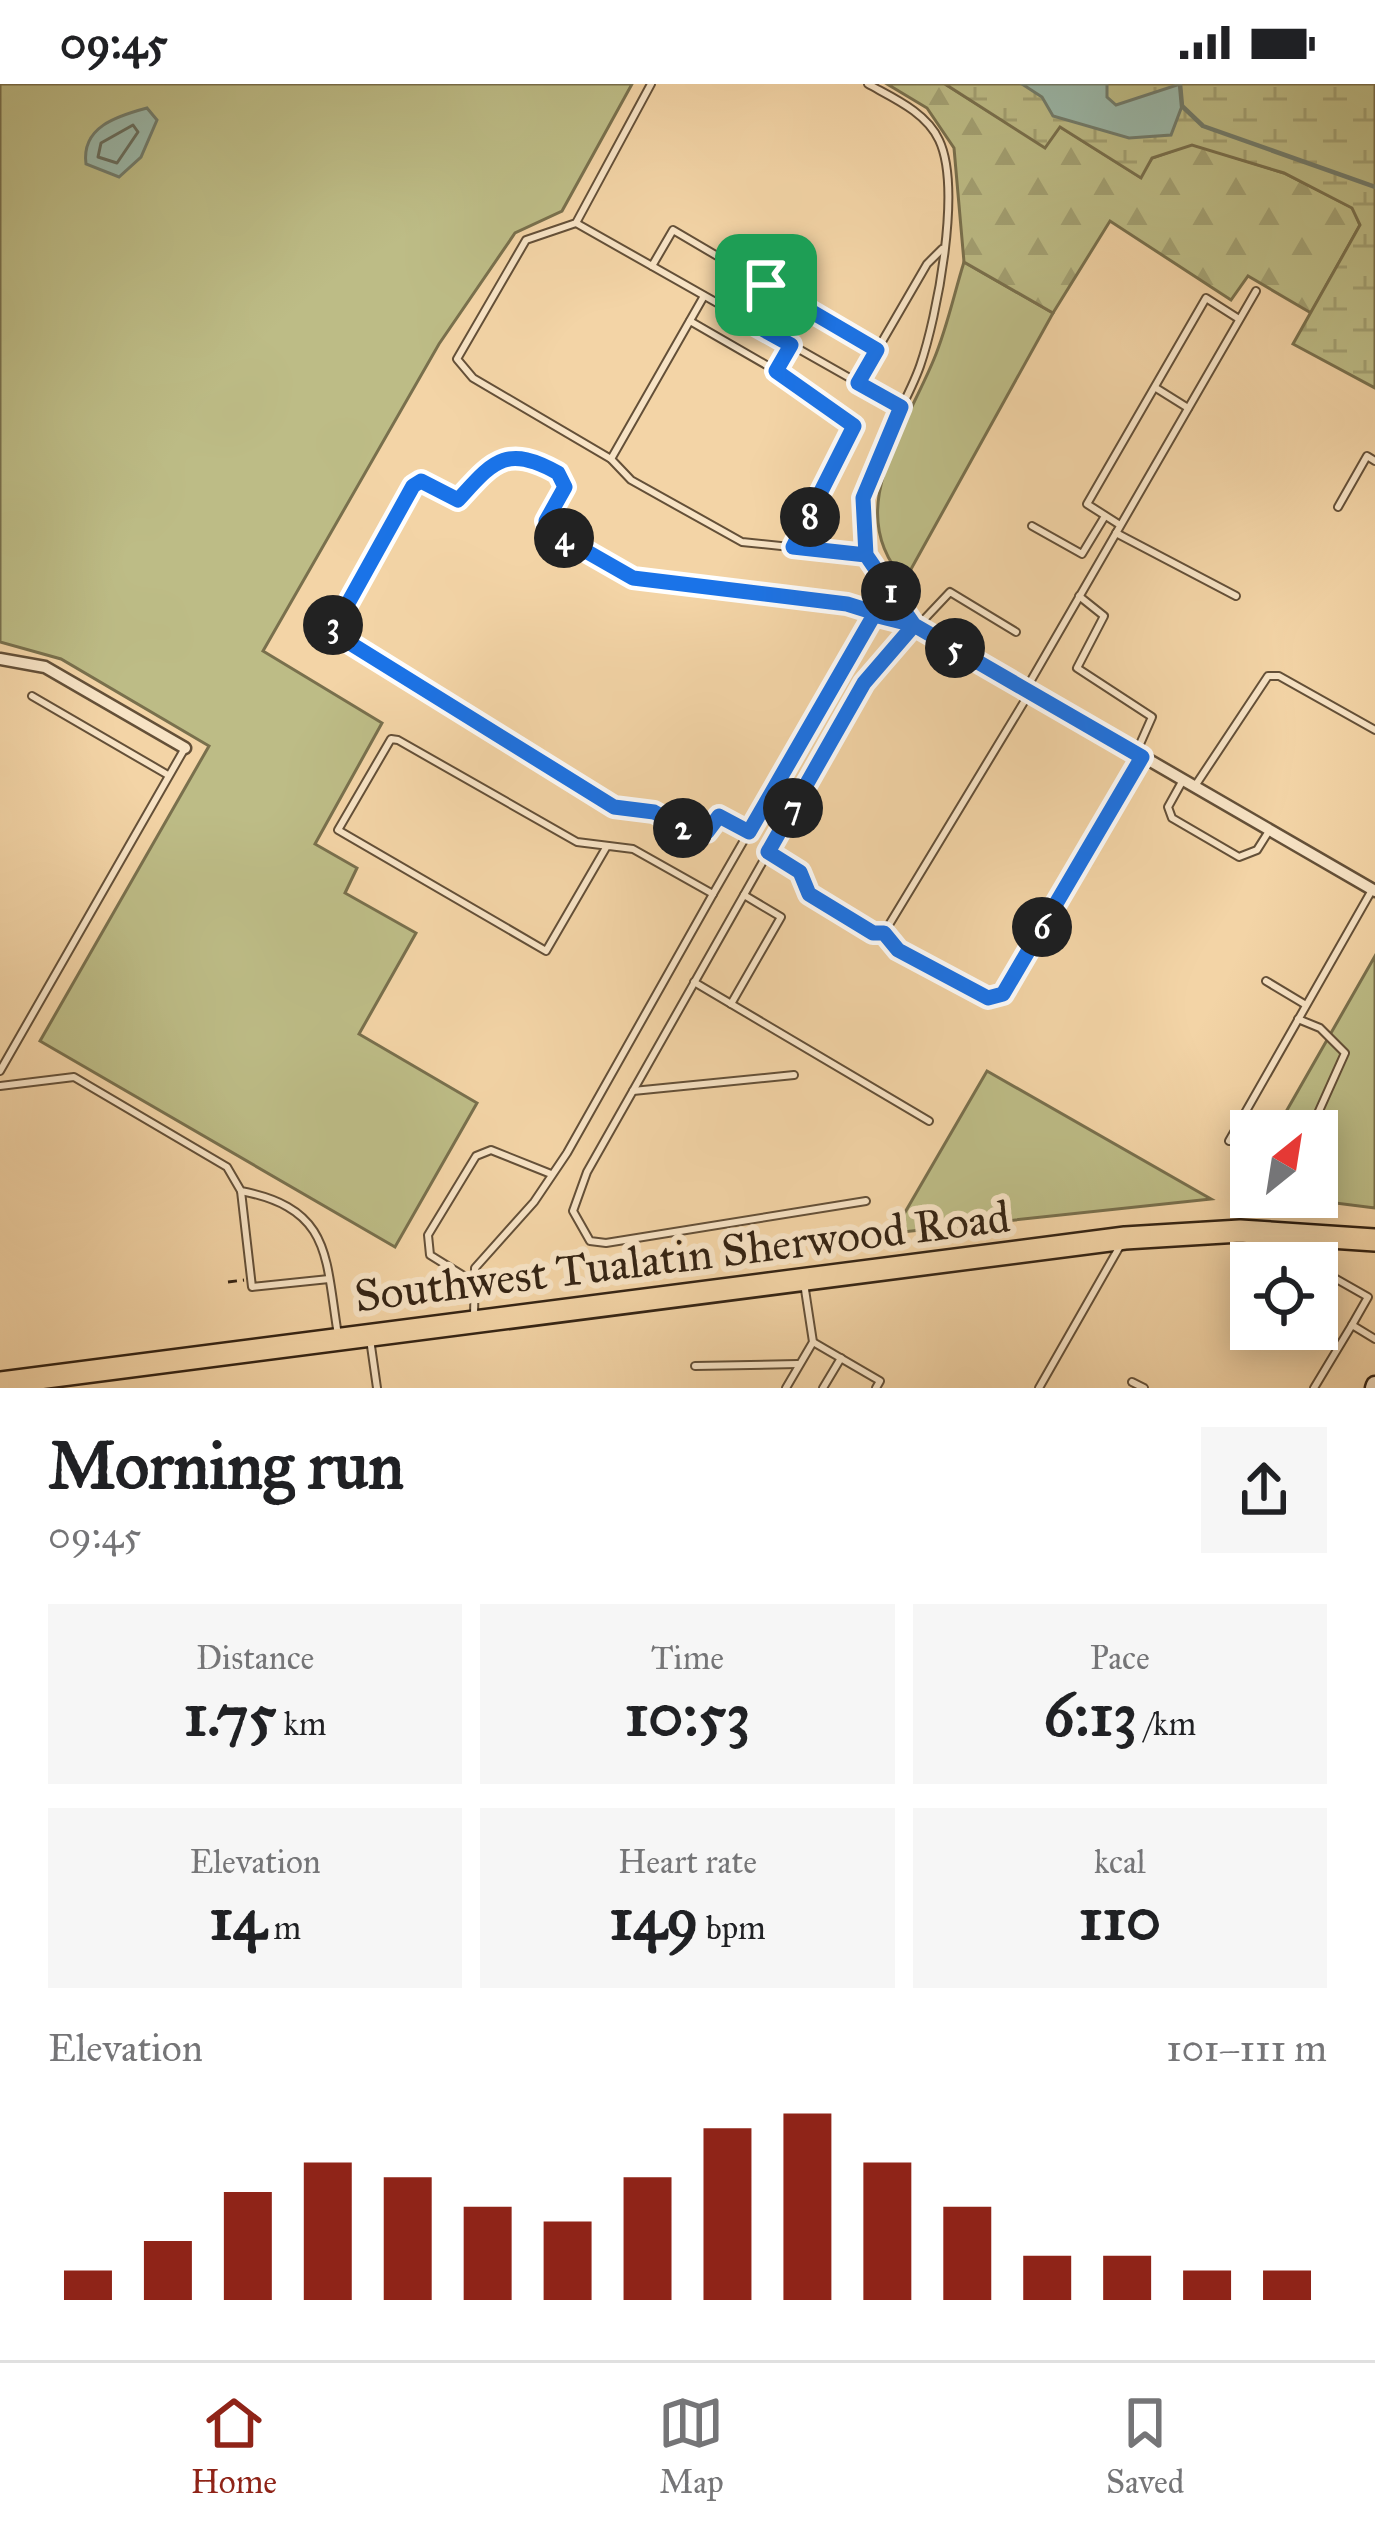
<!DOCTYPE html>
<html lang="en">
<head>
<meta charset="utf-8">
<style>
	:root { --surface:#fff; --page:#f6f6f6; --text:#202124; --muted:#757577; --line:#e0e0e0; --accent:#8f2418 }
	body { margin:0; font-family:"IM FELL Great Primer",serif; background:var(--page); color:var(--text); height:100vh; display:flex; flex-direction:column; font-size:45px; white-space:nowrap }
	* { box-sizing:border-box; margin:0 }
	p { font-size:39px; color:var(--muted) }
	.icon { flex:none; width:66px; height:66px; fill:none; stroke:currentColor; stroke-width:2; stroke-linecap:round; stroke-linejoin:round }
	.map { position:relative; height:1304px; overflow:hidden }
	.sheet { display:flex; flex-direction:column; background:var(--surface); flex:1 }
	.sheet>* { flex:none }
	.needle { width:78px; rotate:30deg }
	.fabs { position:absolute; left:1230px; top:1026px; display:grid; gap:24px }
	.fabs a { display:grid; place-items:center; width:108px; height:108px; border-radius:0px; background:var(--surface); box-shadow:0 6px 30px #0003; font-size:60px }
	.pin { position:absolute; display:grid; place-items:center; width:102px; height:102px; color:#fff; margin:-51px; border-radius:24px; box-shadow:0 6px 18px #0006 }
	.km { position:absolute; width:60px; height:60px; margin:-30px; border-radius:50%; background:#222; color:#fff; font-size:33px; line-height:60px; text-align:center }
	.round { display:grid; place-items:center; flex:none; width:126px; height:126px; border-radius:0px; background:var(--page) }
	.head { display:flex; align-items:center; justify-content:space-between; height:204px; padding:0 48px }
	h1 { font-size:66px; font-weight:700; line-height:90px }
	.figures { display:grid; grid-template-columns:repeat(3,1fr); gap:18px; height:204px; padding:12px 48px }
	.figures div { display:grid; align-content:center; border-radius:0px; background:var(--page); text-align:center }
	.figures b { font-size:60px; font-weight:700 }
	.figures small { font-size:33px; font-weight:400 }
	.figures p { font-size:33px }
	.chart { height:336px; padding:24px 48px }
	.chart p { display:flex; justify-content:space-between }
	.chart svg { width:100%; height:216px; margin-top:12px; stroke:var(--accent); stroke-width:6 }
	.status { display:flex; justify-content:space-between; align-items:center; height:84px; padding:0 60px; background:var(--surface); direction:ltr }
	.status svg { height:33px; fill:currentColor }
	.tab-bar { display:flex; justify-content:space-around; align-items:center; height:168px; border-top:3px solid var(--line); background:var(--surface); font-size:33px; color:var(--muted) }
	.tab-bar a { display:grid; justify-items:center; gap:6px }
	.tab-bar .selected { color:var(--accent) }
	.map>svg:first-child { display:block }
	.grass { fill:#bdbc86; stroke:#79704d; stroke-width:3 }
	.forest { fill:url(#forest-firs); stroke:#79704d; stroke-width:3 }
	.wetland { fill:url(#wetland-marsh); stroke:#79704d; stroke-width:3 }
	.water { fill:#9bb8a9; stroke:#727d6d; stroke-width:3 }
	.lines { fill:none; stroke-linecap:round; stroke-linejoin:round }
	.shore { stroke:#686e5e; stroke-width:3 }
	.stream { stroke:#727d6d; stroke-width:4.5 }
	.lane-casing { stroke:#645038; stroke-width:10 }
	.street-casing { stroke:#645038; stroke-width:15 }
	.secondary-casing { stroke:#352414; stroke-width:21 }
	.highway-casing { stroke:#352414; stroke-width:26 }
	.path { stroke:#352414; stroke-width:3; stroke-dasharray:9 6; stroke-linecap:butt }
	.lane { stroke:#f7e3c5; stroke-width:6 }
	.street { stroke:#f7e3c5; stroke-width:10 }
	.secondary { stroke:#f7e3c5; stroke-width:16 }
	.highway { stroke:#f3d4a6; stroke-width:21 }
	.route-casing { stroke:#fff; stroke-width:24 }
	.route { stroke:#1a73e8; stroke-width:15 }
	.labels { text-anchor:middle; dominant-baseline:central; stroke-width:12; stroke-linejoin:round; paint-order:stroke }
	.street-label { font-size:45px; fill:#352414; stroke:#f7e3c5 }
</style>
</head>
<body>
<div class="status"><b>09:45</b><svg viewBox="0 0 49 12"><path d="M0 12V9h3v3zM5 12V6h3v6zM10 12V3h3v9zM15 12V0h3v12zM26 1h20v11H26zM47 4h2v5h-2z"/></svg></div>
<div class="map">
<svg width="1375" height="1304" viewBox="0 0 1375 1304">
	<defs>
		<pattern id="forest-firs" width="22" height="20" patternUnits="userSpaceOnUse" patternTransform="scale(3)"><rect width="22" height="20" fill="#bdbc86"/><path d="M5 1l3.5 6h-7zM16 11l3.5 6h-7z" fill="#a3a173"/></pattern>
		<pattern id="wetland-marsh" width="20" height="14" patternUnits="userSpaceOnUse" patternTransform="scale(3)"><rect width="20" height="14" fill="#bdbc86"/><path d="M1 5h8M5 5V1M11 12h8M15 12V8" fill="none" stroke="#a3a173"/></pattern>
	</defs>
	<rect width="100%" height="100%" fill="#f3d4a6"/>
	<filter id="stains"><feTurbulence type="fractalNoise" baseFrequency=".00167" numOctaves="4"/><feColorMatrix values="0 0 0 0 .2 0 0 0 0 .09 0 0 0 0 .02 0 0 0 .5 -.17"/></filter>
	<radialGradient id="worn" r=".72"><stop offset=".6" stop-color="#630" stop-opacity="0"/><stop offset="1" stop-color="#630" stop-opacity=".3"/></radialGradient>
	<!-- grass -->
	<g class="grass">
		<path d="M 0,0 L 632,0 L 562,127 L 515,149 L 439,260 L 263,567 L 382,639 L 315,760 L 357,784 L 345,809 L 416,849 L 359,950 L 477,1019 L 395,1163 L 40,957 L 209,662 L 61,575 L 0,558 Z"/>
		<path d="M 964,178 L 1053,229 L 905,496 C 841,429 905,346 934,275 C 947,244 954,210 964,178 Z"/>
		<path d="M 1375,872 L 1375,1124 L 1288,1113 L 1317,1113 L 1317,1047 L 1275,1047 Z"/>
		<path d="M 987,987 L 1211,1115 L 893,1149 Z"/>
	</g>
	<!-- forest -->
	<path class="forest" d="M 887,0 L 945,0 L 1045,63 L 1059,42 L 1140,93 L 1152,74 L 1192,60 L 1284,89 L 1353,124 L 1360,141 L 1311,229 L 1248,192 L 1231,216 L 1110,137 L 1053,229 L 964,178 L 954,64 L 927,24 Z"/>
	<!-- wetland -->
	<path class="wetland" d="M 945,0 L 1375,0 L 1375,304 L 1293,260 L 1360,141 L 1352,124 L 1284,89 L 1192,61 L 1152,74 L 1141,94 L 1060,43 L 1045,64 Z"/>
	<!-- water -->
	<g class="water">
		<path d="M 1022,0 L 1107,0 L 1107,13 L 1116,21 L 1180,0 L 1182,22 L 1171,51 L 1129,54 L 1053,32 L 1042,13 Z"/>
		<path d="M 147,24 L 157,36 L 141,73 L 119,93 L 86,80 C 81,43 117,32 147,24 Z"/>
	</g>
	<g class="lines">
		<!-- shore -->
		<path class="shore" d="M 133,41 L 138,48 L 117,79 L 98,73 L 101,59 Z"/>
		<!-- stream -->
		<path class="stream" d="M 1180,0 L 1182,22 L 1203,42 L 1375,103"/>
		<defs>
			<g id="lane">
				<path d="M 651,0 L 576,139 L 526,156 L 457,275 L 473,294 L 611,375 L 631,396 L 742,458 L 866,471"/>
				<path d="M 868,0 C 893,14 926,28 939,56 C 962,104 937,233 920,282 C 900,339 842,409 867,473 C 877,496 900,520 914,540"/>
				<path d="M 576,139 L 901,323"/>
				<path d="M 652,182 L 673,146 L 877,266"/>
				<path d="M 747,234 L 766,201"/>
				<path d="M 690,237 L 775,286"/>
				<path d="M 791,261 L 776,287 L 854,342 L 793,463"/>
				<path d="M 858,299 L 927,180 L 942,165"/>
				<path d="M 1156,304 L 1188,324"/>
				<path d="M 611,375 L 704,212"/>
				<path d="M 1338,423 L 1367,372 L 1375,377"/>
				<path d="M 1120,441 L 1087,420 L 1206,214 L 1239,235"/>
				<path d="M 1032,442 L 1082,470 L 1105,432"/>
				<path d="M 1116,449 L 1236,512"/>
				<path d="M 1079,512 L 1104,532 L 1077,584 L 1152,633 L 1136,669"/>
				<path d="M 1026,605 L 1256,207"/>
				<path d="M 32,612 L 168,691"/>
				<path d="M 1183,696 L 1168,723 L 1172,734 L 1239,773 L 1257,766 L 1269,747"/>
				<path d="M 1195,702 L 1268,592 L 1279,592 L 1375,646"/>
				<path d="M 749,748 L 719,732 L 707,748 L 693,750 L 654,728 L 614,723 L 337,555 L 334,539 L 413,402 L 421,397 L 458,416 C 492,380 503,357 558,389 L 565,403 L 546,437 L 549,446 L 633,494 L 847,520 L 874,531"/>
				<path d="M 607,762 L 546,867 L 338,746 L 391,655 L 398,656 L 577,758 L 633,765 L 713,810 L 874,531 L 914,540"/>
				<path d="M 768,768 L 800,788 L 809,810 L 989,914 L 1003,909 L 1142,674"/>
				<path d="M 884,849 L 1030,608"/>
				<path d="M 1266,897 L 1306,921"/>
				<path d="M 694,898 L 929,1037"/>
				<path d="M 731,920 L 781,833 L 744,811"/>
				<path d="M 1298,935 L 1320,944 L 1345,969 L 1310,1047"/>
				<path d="M 0,987 L 185,664"/>
				<path d="M 0,1002 L 74,993 L 227,1083 L 241,1107 C 332,1125 325,1172 338,1251"/>
				<path d="M 633,1007 L 794,991"/>
				<path d="M 1229,1057 L 1372,806"/>
				<path d="M 241,1107 L 252,1203 L 329,1195"/>
				<path d="M 866,1117 L 606,1159 L 590,1157 L 573,1127 L 587,1088 L 864,599 L 950,508 L 1016,548"/>
				<path d="M 1331,1192 L 1368,1213 L 1352,1241"/>
				<path d="M 472,1197 L 430,1171 L 428,1151 L 476,1072 L 491,1066 L 551,1090"/>
				<path d="M 474,1232 L 475,1184 L 534,1118 L 567,1069 L 713,810"/>
				<path d="M 370,1255 L 377,1304"/>
				<path d="M 813,1258 L 880,1297 L 876,1304"/>
				<path d="M 695,1282 L 798,1280"/>
				<path d="M 1132,1298 L 1144,1304"/>
				<path d="M 786,1304 L 813,1258 L 804,1199"/>
				<path d="M 823,1304 L 841,1274"/>
				<path d="M 1039,1304 L 1120,1162"/>
				<path d="M 1314,1304 L 1352,1241 L 1375,1255"/>
			</g>
			<g id="street">
				<path d="M 914,540 L 1375,807"/>
				<path d="M 0,575 L 45,583 L 185,664"/>
			</g>
			<path id="secondary" d="M 1374,1304 L 1375,1301"/>
			<path id="highway" d="M 0,1299 L 1125,1154 L 1240,1147 L 1375,1156"/>
		</defs>
		<!-- lane casing -->
		<use href="#lane" class="lane-casing"/>
		<!-- street casing -->
		<use href="#street" class="street-casing"/>
		<!-- secondary casing -->
		<use href="#secondary" class="secondary-casing"/>
		<!-- highway casing -->
		<use href="#highway" class="highway-casing"/>
		<!-- path -->
		<path class="path" d="M 228,1198 L 244,1196"/>
		<!-- lane -->
		<use href="#lane" class="lane"/>
		<!-- street -->
		<use href="#street" class="street"/>
		<!-- secondary -->
		<use href="#secondary" class="secondary"/>
		<!-- highway -->
		<use href="#highway" class="highway"/>
	</g>
	<g class="lines">
		<defs>
			<path id="route" d="M 766,201 L 877,266 L 858,299 L 901,323 L 863,414 L 866,471 L 914,541 L 874,531 L 749,748 L 719,732 L 707,748 L 694,750 L 654,728 L 614,723 L 332,548 L 413,402 L 421,397 L 458,416 C 492,379 505,359 558,389 L 565,403 L 546,437 L 549,446 L 633,494 L 847,520 L 914,541 L 1142,673 L 1003,910 L 988,914 L 898,866 L 884,849 L 873,849 L 809,810 L 800,788 L 768,768 L 864,599 L 914,541 L 866,471 L 793,463 L 854,342 L 776,287 L 791,261 L 746,236 L 766,201"/>
		</defs>
		<!-- route casing -->
		<use href="#route" class="route-casing"/>
		<!-- route -->
		<use href="#route" class="route"/>
	</g>
	<g class="labels">
		<!-- street labels -->
		<g class="street-label">
			<text transform="translate(682 1172) rotate(-7)">Southwest Tualatin Sherwood Road</text>
		</g>
	</g>
	<rect width="100%" height="100%" filter="url(#stains)"/>
	<rect width="100%" height="100%" fill="url(#worn)"/>
</svg>
<div class="fabs">
<a><svg class="needle" viewBox="-14 -14 28 28"><path d="M0-13l5 13h-10z" fill="#e53935"/><path d="M0 13l5-13h-10z" fill="#757577"/></svg></a>
<a><svg class="icon" aria-label="locate" viewBox="0 0 24 24"><circle cx="12" cy="12" r="6"/><path d="M12 2v4M12 18v4M2 12h4M18 12h4"/></svg></a>
</div>
<div class="pin" style="left:766px;top:201px;background:#1e9e55"><svg class="icon" aria-label="arrive" viewBox="0 0 24 24"><path d="M6 21V4h12l-3 4 3 4H6"/></svg></div>
<b class="km" style="left:891px;top:507px">1</b>
<b class="km" style="left:683px;top:744px">2</b>
<b class="km" style="left:333px;top:541px">3</b>
<b class="km" style="left:564px;top:454px">4</b>
<b class="km" style="left:955px;top:564px">5</b>
<b class="km" style="left:1042px;top:843px">6</b>
<b class="km" style="left:793px;top:724px">7</b>
<b class="km" style="left:810px;top:433px">8</b>
</div>
<section class="sheet">
<div class="head"><div><h1>Morning run</h1><p>09:45</p></div><a class="round"><svg class="icon" aria-label="share" viewBox="0 0 24 24"><path d="M12 15V3M7 8l5-5 5 5M5 13v7h14v-7"/></svg></a></div>
<div class="figures">
<div><p>Distance</p><b>1.75<small> km</small></b></div>
<div><p>Time</p><b>10:53</b></div>
<div><p>Pace</p><b>6:13<small> /km</small></b></div>
</div>
<div class="figures">
<div><p>Elevation</p><b>14<small> m</small></b></div>
<div><p>Heart rate</p><b>149<small> bpm</small></b></div>
<div><p>kcal</p><b>110</b></div>
</div>
<div class="chart"><p><span>Elevation</span>101–111 m</p>
<svg viewBox="0 0 160 44" preserveAspectRatio="none"><path d="M5 44V38M15 44V32M25 44V22M35 44V16M45 44V19M55 44V25M65 44V28M75 44V19M85 44V9M95 44V6M105 44V16M115 44V25M125 44V35M135 44V35M145 44V38M155 44V38"/></svg>
</div>
</section>
<nav class="tab-bar">
<a class="selected"><svg class="icon" aria-label="home" viewBox="0 0 24 24"><path d="M3 11l9-7 9 7M6 9v11h12V9"/></svg>Home</a>
<a><svg class="icon" aria-label="map" viewBox="0 0 24 24"><path d="M3 6l6-2 6 2 6-2v14l-6 2-6-2-6 2zM9 4v14M15 6v14"/></svg>Map</a>
<a><svg class="icon" aria-label="saved" viewBox="0 0 24 24"><path d="M7 4h10v16l-5-4-5 4z"/></svg>Saved</a>
</nav>
</body>
</html>
